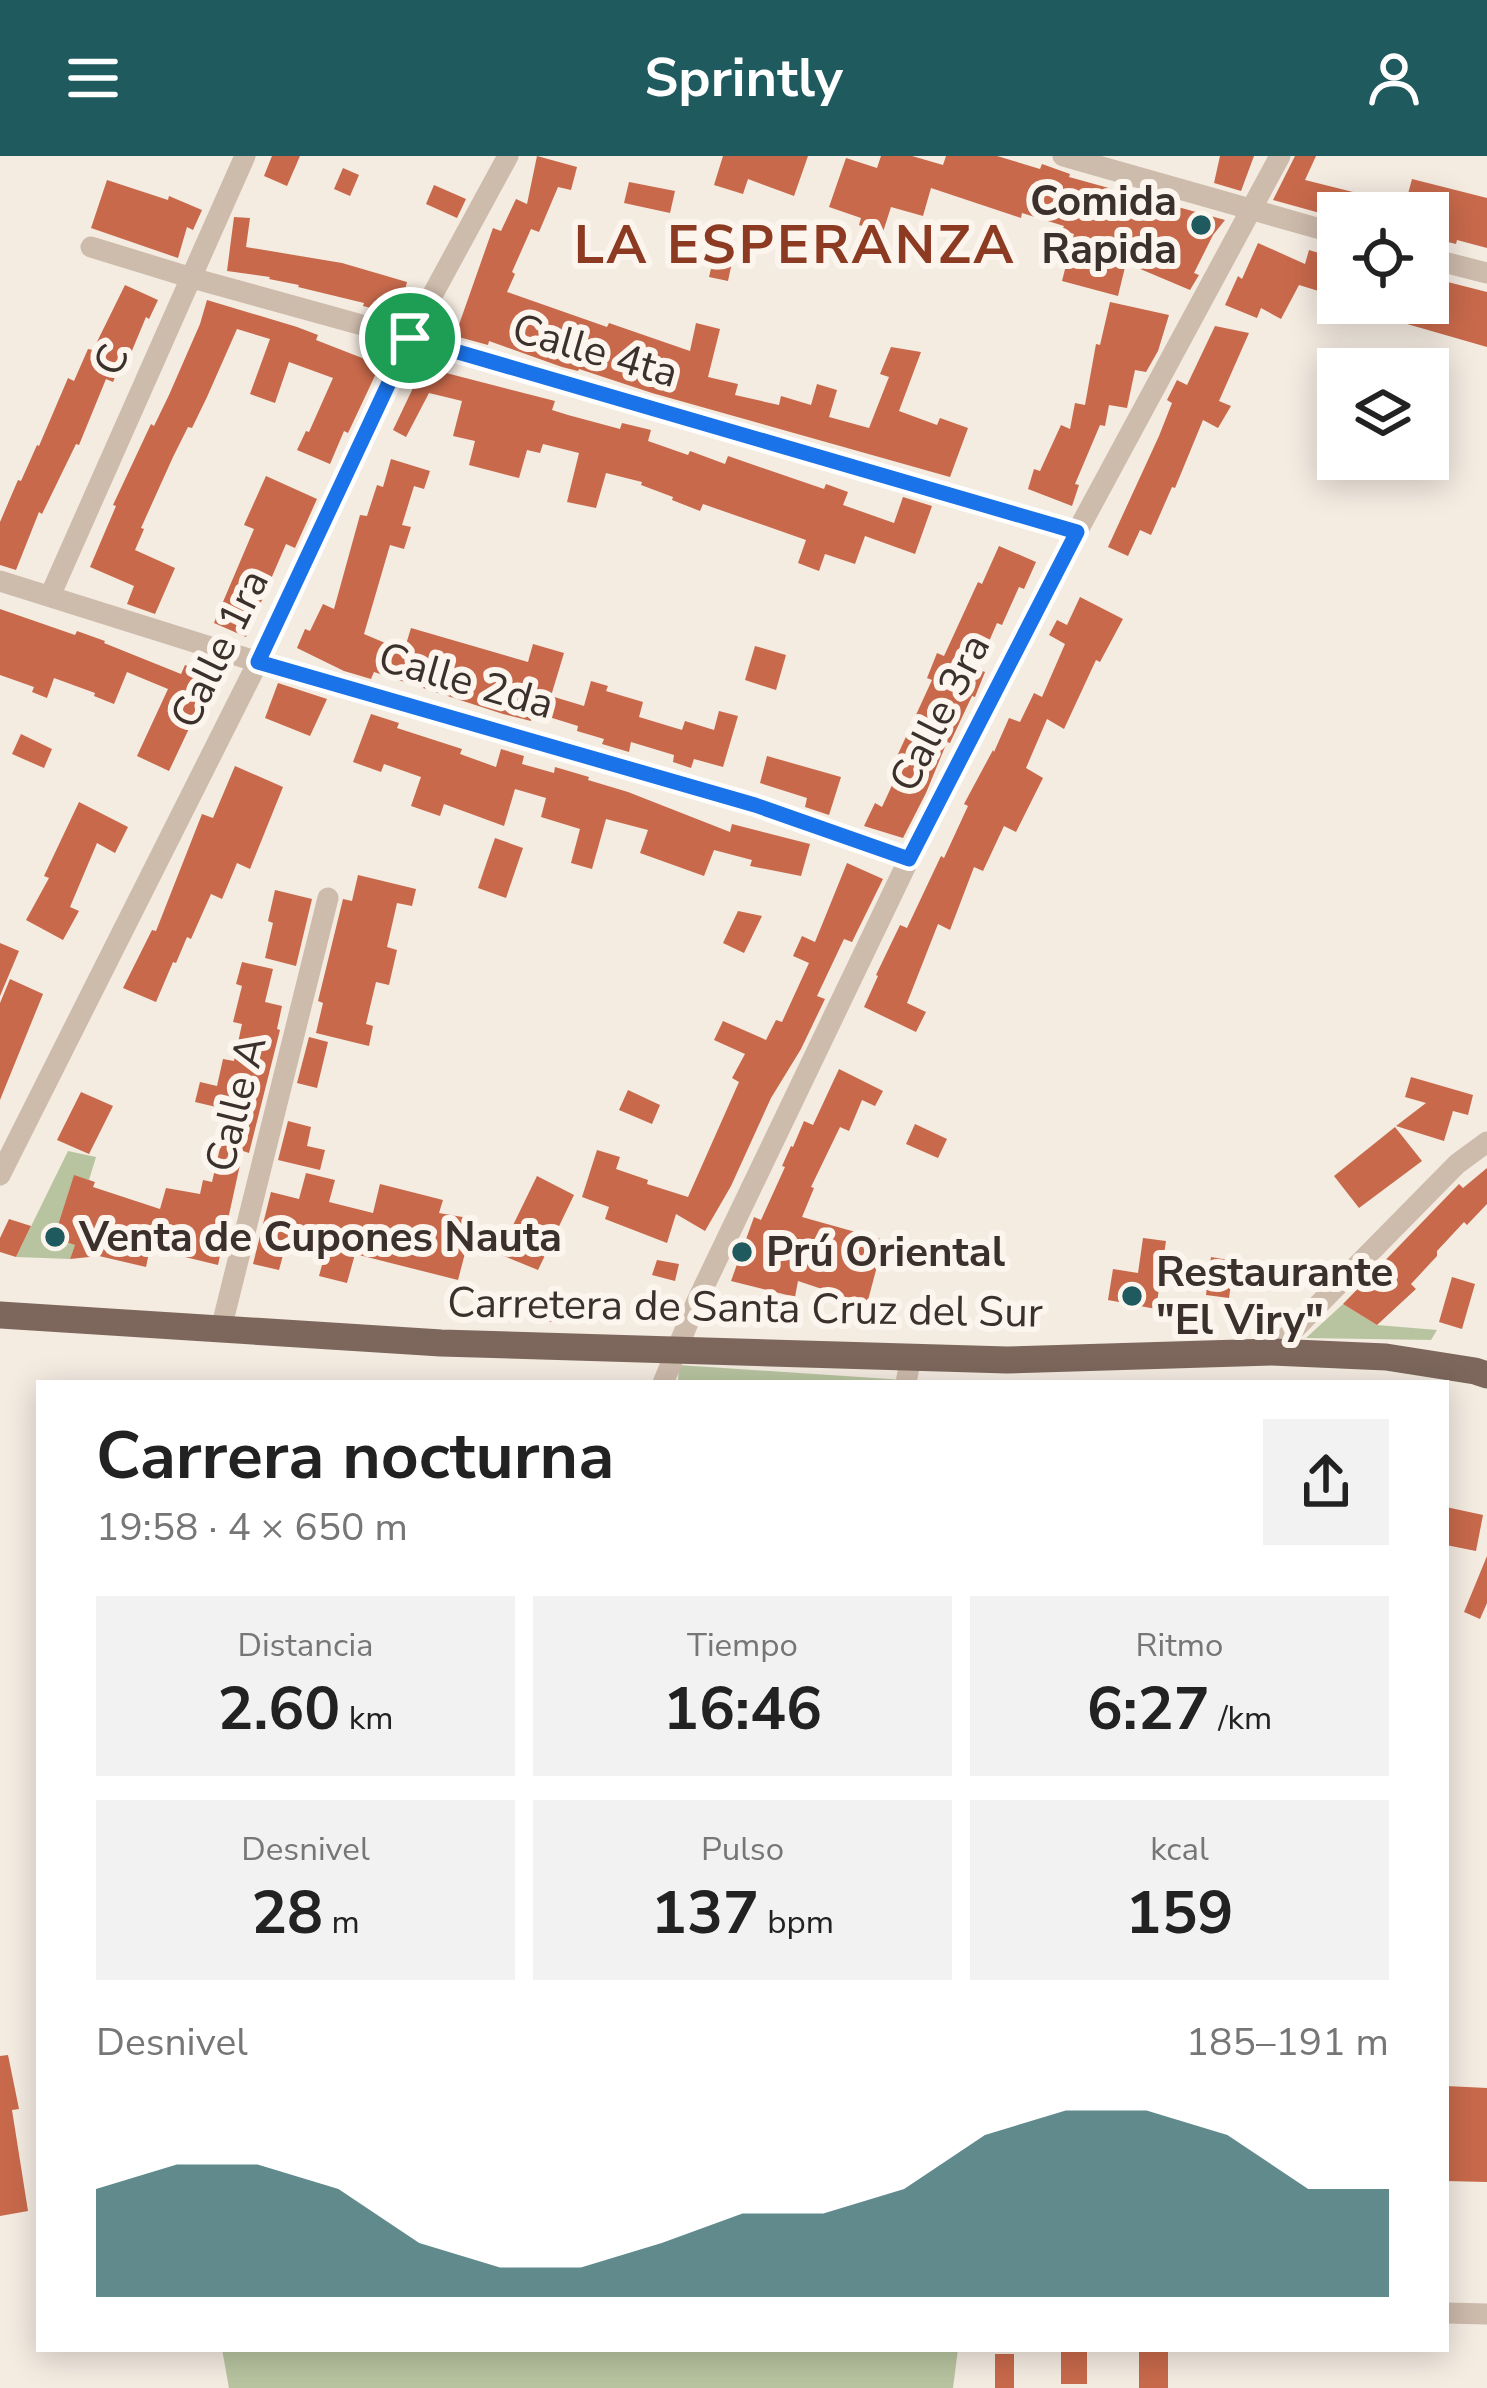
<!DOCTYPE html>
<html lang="es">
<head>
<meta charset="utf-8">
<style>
	:root { --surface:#fff; --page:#f2f2f2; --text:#222; --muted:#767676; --accent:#1f5a5e }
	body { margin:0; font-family:"Nunito Sans",sans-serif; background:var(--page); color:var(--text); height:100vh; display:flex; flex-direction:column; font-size:45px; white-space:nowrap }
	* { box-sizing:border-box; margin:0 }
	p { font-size:39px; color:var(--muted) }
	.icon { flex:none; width:66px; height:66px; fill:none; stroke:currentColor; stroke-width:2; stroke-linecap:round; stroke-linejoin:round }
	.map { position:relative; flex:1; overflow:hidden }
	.sheet { position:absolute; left:36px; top:1224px; width:1413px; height:972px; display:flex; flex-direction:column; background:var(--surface); border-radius:0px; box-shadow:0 6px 30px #0003 }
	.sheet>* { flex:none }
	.fabs { position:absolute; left:1317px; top:36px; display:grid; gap:24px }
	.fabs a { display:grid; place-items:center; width:132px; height:132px; border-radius:0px; background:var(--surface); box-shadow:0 6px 30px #0003; font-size:60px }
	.pin { position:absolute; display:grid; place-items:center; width:102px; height:102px; color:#fff; margin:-51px; border:6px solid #fff; border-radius:50%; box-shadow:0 3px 12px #0007 }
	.round { display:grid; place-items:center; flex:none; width:126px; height:126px; border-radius:0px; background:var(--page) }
	.summary { display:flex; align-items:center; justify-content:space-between; height:204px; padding:0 60px }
	h1 { font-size:66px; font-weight:700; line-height:90px }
	.figures { display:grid; grid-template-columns:repeat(3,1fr); gap:18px; height:204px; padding:12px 60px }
	.figures div { display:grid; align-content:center; border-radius:0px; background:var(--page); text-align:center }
	.figures b { font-size:60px; font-weight:700 }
	.figures small { font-size:33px; font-weight:400 }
	.figures p { font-size:33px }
	.chart { height:336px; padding:24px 60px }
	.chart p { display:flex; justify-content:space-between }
	.chart svg { width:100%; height:216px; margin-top:12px; fill:var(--accent); opacity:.7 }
	header { display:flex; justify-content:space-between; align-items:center; height:156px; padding:0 60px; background:var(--accent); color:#fff; font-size:54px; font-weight:700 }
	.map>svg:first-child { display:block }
	.green { fill:#b8c4a0 }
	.building { fill:#c8694b }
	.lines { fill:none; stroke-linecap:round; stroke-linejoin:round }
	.minor { stroke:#cdbbac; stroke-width:21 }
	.major { stroke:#7d675c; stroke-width:27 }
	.route-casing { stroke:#fff; stroke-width:24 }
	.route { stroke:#1a73e8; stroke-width:15 }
	.poi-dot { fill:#1f5a5e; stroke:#fbf5ee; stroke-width:4.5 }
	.labels { text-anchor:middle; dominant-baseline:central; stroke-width:12; stroke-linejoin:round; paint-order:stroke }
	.poi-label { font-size:42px; font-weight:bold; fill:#3b302b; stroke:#fbf5ee; text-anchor:start }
	.street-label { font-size:42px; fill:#3b302b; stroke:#fbf5ee }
	.district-label { font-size:54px; font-weight:bold; letter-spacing:3px; fill:#8c3b22; stroke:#fbf5ee }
</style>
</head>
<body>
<header><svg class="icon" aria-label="menu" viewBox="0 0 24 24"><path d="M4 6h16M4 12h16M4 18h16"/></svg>Sprintly<svg class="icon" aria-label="person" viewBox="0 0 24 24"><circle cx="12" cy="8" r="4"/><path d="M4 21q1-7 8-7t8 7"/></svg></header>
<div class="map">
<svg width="1487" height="2232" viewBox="0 0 1487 2232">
	<rect width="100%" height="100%" fill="#f4ebe1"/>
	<!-- green -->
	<g class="green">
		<path d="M 68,995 L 96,1001 L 89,1024 L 74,1020 L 55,1081 L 75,1089 L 70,1103 L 16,1101 Z"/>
		<path d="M 1343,1148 L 1377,1169 L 1437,1174 L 1431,1184 L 1306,1182 Z"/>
		<path d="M 679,1209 L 905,1224 L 904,1227 L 678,1227 Z"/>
		<path d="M 222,2193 L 958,2193 L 953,2232 L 229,2232 Z"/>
	</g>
	<!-- building -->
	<g class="building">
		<path d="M 272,0 L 300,0 L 287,30 L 264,20 Z"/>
		<path d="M 537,0 L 577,11 L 571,34 L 558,31 L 539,76 L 531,73 L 512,116 L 515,118 L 507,136 L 607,171 L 609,167 L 690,195 L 696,167 L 720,173 L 708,221 L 738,228 L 735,239 L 779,249 L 781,240 L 811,249 L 817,228 L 837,234 L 829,261 L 869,272 L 889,221 L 880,218 L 891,191 L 921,196 L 899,255 L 937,269 L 940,262 L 968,272 L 950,321 L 652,237 L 579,213 L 578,215 L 562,211 L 489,185 L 488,189 L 455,180 L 493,72 L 501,75 L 516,43 L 527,48 Z"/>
		<path d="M 723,0 L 808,0 L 794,40 L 748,23 L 743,38 L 714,29 Z"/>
		<path d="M 881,0 L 912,0 L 943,9 L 946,0 L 997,0 L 1040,13 L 1042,8 L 1070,18 L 1069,21 L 1225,64 L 1213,79 L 1194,117 L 1199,119 L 1190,134 L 1126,107 L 1118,140 L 1062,125 L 1074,78 L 1062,74 L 1064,70 L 1022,57 L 1021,62 L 931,32 L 923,60 L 891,51 L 883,76 L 859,69 L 861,62 L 829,51 L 846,2 L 877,12 Z"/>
		<path d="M 1220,0 L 1254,0 L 1241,35 L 1214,27 Z"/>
		<path d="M 1295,0 L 1316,0 L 1305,24 L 1405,49 L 1412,23 L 1487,42 L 1487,92 L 1457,84 L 1456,88 L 1428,81 L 1433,57 L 1338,57 L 1338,62 L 1273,44 Z"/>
		<path d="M 343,12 L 359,19 L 350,40 L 334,33 Z"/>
		<path d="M 107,24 L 168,44 L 169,40 L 202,54 L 193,74 L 187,71 L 178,102 L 91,72 Z"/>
		<path d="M 629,26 L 675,35 L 670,57 L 624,47 Z"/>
		<path d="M 434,29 L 466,43 L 457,62 L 426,48 Z"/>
		<path d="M 234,61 L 250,62 L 246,91 L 342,107 L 407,126 L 399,159 L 363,150 L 364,147 L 298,131 L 299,129 L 269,123 L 270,121 L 227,115 Z"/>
		<path d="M 1258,87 L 1305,108 L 1309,94 L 1338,103 L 1338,141 L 1299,129 L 1281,163 L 1261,152 L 1257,162 L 1225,149 L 1238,120 L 1242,123 Z"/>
		<path d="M 717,88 L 735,92 L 728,125 L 709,121 Z"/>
		<path d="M 1428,121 L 1487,136 L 1487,191 L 1348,151 L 1348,147 L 1428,147 Z"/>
		<path d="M 125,129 L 158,144 L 149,163 L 146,161 L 131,197 L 126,195 L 113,226 L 106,223 L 79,289 L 76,288 L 42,358 L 39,356 L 16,414 L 0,409 L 0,366 L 18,324 L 21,325 L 37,289 L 39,290 L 68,222 L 74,225 L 88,193 L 93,194 Z"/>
		<path d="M 207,144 L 297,171 L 318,179 L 316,184 L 380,209 L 348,277 L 344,275 L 330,308 L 297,294 L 306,275 L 309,276 L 333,222 L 289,206 L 275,247 L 250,238 L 270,183 L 237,173 L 207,241 L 192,272 L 188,271 L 173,301 L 141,372 L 144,373 L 135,394 L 175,412 L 155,458 L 127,448 L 134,430 L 90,411 L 116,350 L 113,349 L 151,268 L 154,270 L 169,239 L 200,168 Z"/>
		<path d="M 1110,146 L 1169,159 L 1158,195 L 1146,216 L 1135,214 L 1127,252 L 1109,249 L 1105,270 L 1100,269 L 1075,328 L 1079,329 L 1072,350 L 1028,333 L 1034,313 L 1040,315 L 1061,269 L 1070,273 L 1075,247 L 1085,249 L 1096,188 L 1100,189 Z"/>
		<path d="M 1215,170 L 1249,177 L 1219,245 L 1231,250 L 1218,272 L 1203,264 L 1175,332 L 1172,331 L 1151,379 L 1140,374 L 1128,400 L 1108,391 L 1159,280 L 1172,247 L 1167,244 L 1177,224 L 1187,229 Z"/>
		<path d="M 423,211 L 555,245 L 552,254 L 568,259 L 620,273 L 622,267 L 651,274 L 648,285 L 688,299 L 690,295 L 725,308 L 728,300 L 824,333 L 826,328 L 848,336 L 843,349 L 894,367 L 903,341 L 932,350 L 915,398 L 865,380 L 855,408 L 825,398 L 819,415 L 798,407 L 806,384 L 703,348 L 700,355 L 672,344 L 673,341 L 641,329 L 642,326 L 606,317 L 596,352 L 567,346 L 579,297 L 543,288 L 540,297 L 527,294 L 519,322 L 469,309 L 475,285 L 453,280 L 462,245 L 429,237 L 406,281 L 393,274 Z"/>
		<path d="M 391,303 L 430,315 L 424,333 L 414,330 L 402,369 L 411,371 L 404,393 L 390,389 L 364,478 L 404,495 L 411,472 L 528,506 L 533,488 L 564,497 L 551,540 L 584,550 L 591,525 L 608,530 L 606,535 L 643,546 L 639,561 L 682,574 L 685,565 L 714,574 L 719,555 L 738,560 L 723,611 L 694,603 L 691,612 L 673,606 L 674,599 L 631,586 L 629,596 L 602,588 L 604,583 L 577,575 L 578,570 L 533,556 L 531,565 L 503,558 L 374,516 L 371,523 L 344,515 L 297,492 L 305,473 L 310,475 L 323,448 L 334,453 L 360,359 L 367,360 L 377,329 L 383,331 Z"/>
		<path d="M 266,320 L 317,343 L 295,392 L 286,388 L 246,481 L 214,467 L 254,373 L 244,369 Z"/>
		<path d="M 999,390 L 1036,406 L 1024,433 L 1019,431 L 1002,469 L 997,467 L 977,513 L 985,516 L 975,541 L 972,540 L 950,587 L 947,586 L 926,637 L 903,682 L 864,670 L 875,647 L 882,651 L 900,612 L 893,609 L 932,524 L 927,522 L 937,497 L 944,500 L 978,426 L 982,428 Z"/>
		<path d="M 1080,441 L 1123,463 L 1100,506 L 1096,504 L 1064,573 L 1047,563 L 1026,612 L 1043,622 L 1016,676 L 1004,670 L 983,715 L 974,711 L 950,774 L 938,768 L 907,847 L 926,856 L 916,876 L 864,851 L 878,820 L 876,819 L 900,769 L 907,772 L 941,700 L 944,702 L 968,650 L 964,648 L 993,594 L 994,596 L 1009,562 L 1020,566 L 1034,537 L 1042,541 L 1065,488 L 1049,479 L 1057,464 L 1067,469 Z"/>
		<path d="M 0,453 L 75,479 L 77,475 L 105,485 L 104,487 L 181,518 L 185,509 L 219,525 L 207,550 L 201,547 L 169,615 L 137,600 L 168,533 L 127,516 L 114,548 L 94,540 L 95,537 L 54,522 L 47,542 L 32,536 L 34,531 L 0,519 Z"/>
		<path d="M 755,490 L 786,499 L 776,534 L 745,524 Z"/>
		<path d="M 278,527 L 327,543 L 310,580 L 265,562 Z"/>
		<path d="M 371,558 L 399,567 L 397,572 L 462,593 L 460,598 L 496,611 L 501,593 L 524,600 L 522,608 L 554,617 L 555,611 L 589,621 L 588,624 L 628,636 L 730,676 L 732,668 L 810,688 L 801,720 L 750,710 L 752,704 L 714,694 L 704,720 L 640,697 L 648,674 L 606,663 L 592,713 L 571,707 L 580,673 L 541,661 L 546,642 L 515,633 L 504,670 L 444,648 L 440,660 L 411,650 L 421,621 L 384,608 L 381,616 L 353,606 Z"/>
		<path d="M 21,578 L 52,593 L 44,612 L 12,598 Z"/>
		<path d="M 767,600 L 841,621 L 829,659 L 805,651 L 807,642 L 760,627 Z"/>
		<path d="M 235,610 L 283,631 L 250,713 L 237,707 L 222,743 L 211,738 L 191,783 L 187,781 L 176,807 L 173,806 L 156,846 L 123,832 L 152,774 L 156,775 L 202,658 L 213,662 Z"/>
		<path d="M 79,646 L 128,671 L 115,697 L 97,687 L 70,751 L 79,755 L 63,784 L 26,764 L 49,722 L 44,720 Z"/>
		<path d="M 495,682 L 523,692 L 506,742 L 478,732 Z"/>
		<path d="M 847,707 L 883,723 L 852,786 L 844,783 L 817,840 L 825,843 L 801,893 L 771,942 L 731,1030 L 705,1075 L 676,1058 L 667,1087 L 605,1063 L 609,1051 L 582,1041 L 597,994 L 620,1001 L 616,1013 L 648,1024 L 647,1028 L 688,1041 L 739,926 L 732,922 L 745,898 L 714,884 L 723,865 L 766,884 L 776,864 L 782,866 L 809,807 L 793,800 L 802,780 L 815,786 Z"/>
		<path d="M 358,719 L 416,733 L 412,750 L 397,747 L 387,791 L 397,794 L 389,829 L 376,826 L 366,868 L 373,870 L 369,890 L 316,877 L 323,847 L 318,845 L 343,743 L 352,745 Z"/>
		<path d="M 275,734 L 312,743 L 296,810 L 265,802 L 273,767 L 268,765 Z"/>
		<path d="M 738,755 L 762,760 L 744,797 L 723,787 Z"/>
		<path d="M 0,787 L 19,795 L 0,840 Z"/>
		<path d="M 242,806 L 273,813 L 265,846 L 282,850 L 277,873 L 280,874 L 249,997 L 243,995 L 218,1109 L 185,1101 L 187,1092 L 152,1083 L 146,1111 L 99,1100 L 70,1103 L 75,1089 L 54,1082 L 74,1019 L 95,1026 L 93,1031 L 160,1053 L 166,1032 L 200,1038 L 203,1024 L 212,1026 L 229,954 L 195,946 L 200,926 L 217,930 L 223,903 L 234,905 L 242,868 L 233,866 L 242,830 L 236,828 Z"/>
		<path d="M 10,823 L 43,838 L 0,944 L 0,847 Z"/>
		<path d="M 309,881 L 328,886 L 317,932 L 297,927 Z"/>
		<path d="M 839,913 L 883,935 L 875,950 L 862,944 L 849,975 L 840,971 L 811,1031 L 814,1032 L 802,1061 L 884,1084 L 867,1148 L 798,1125 L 795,1141 L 731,1125 L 754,1061 L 761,1064 L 785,1011 L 782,1010 L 791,990 L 793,991 L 804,965 L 813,969 Z"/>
		<path d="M 1411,921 L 1473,939 L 1468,959 L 1453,955 L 1444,985 L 1396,970 L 1426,947 L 1405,941 Z"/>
		<path d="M 628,934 L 660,949 L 652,968 L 619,954 Z"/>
		<path d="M 81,936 L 113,950 L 89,998 L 57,984 Z"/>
		<path d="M 288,965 L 311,971 L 307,990 L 325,994 L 320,1014 L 278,1004 Z"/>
		<path d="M 915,968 L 947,983 L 938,1002 L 906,988 Z"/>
		<path d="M 1395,971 L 1422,1005 L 1359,1052 L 1334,1020 Z"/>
		<path d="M 1487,1012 L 1487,1048 L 1467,1069 L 1464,1066 L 1437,1095 L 1437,1100 L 1411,1128 L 1416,1133 L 1377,1169 L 1343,1148 L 1459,1028 L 1463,1032 Z"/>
		<path d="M 306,1017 L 335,1024 L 329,1046 L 373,1057 L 380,1028 L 443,1044 L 439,1057 L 474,1063 L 458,1124 L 355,1098 L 347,1127 L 319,1120 L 325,1098 L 286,1088 L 279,1114 L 253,1108 L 271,1036 L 299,1043 Z"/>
		<path d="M 537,1020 L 574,1039 L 538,1114 L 499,1098 Z"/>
		<path d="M 9,1063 L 31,1070 L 16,1101 L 0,1096 L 0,1082 Z"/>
		<path d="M 1143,1082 L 1166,1085 L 1156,1153 L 1108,1144 L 1113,1113 L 1138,1117 Z"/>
		<path d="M 1211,1101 L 1234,1105 L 1229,1142 L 1206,1139 Z"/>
		<path d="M 657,1104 L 679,1108 L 675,1125 L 652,1119 Z"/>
		<path d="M 1452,1121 L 1475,1128 L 1462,1173 L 1439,1166 Z"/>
		<path d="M 536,1143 L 565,1145 L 564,1166 L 535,1165 Z"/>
		<path d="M 1446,1351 L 1483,1359 L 1476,1395 L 1446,1389 Z"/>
		<path d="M 1487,1400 L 1487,1447 L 1480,1463 L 1464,1456 Z"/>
		<path d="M 8,1899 L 19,1953 L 12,1954 L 28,2055 L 0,2060 L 0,1900 Z"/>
		<path d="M 1446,1930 L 1487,1932 L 1487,2026 L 1446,2025 Z"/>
		<rect x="1061" y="2193" width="26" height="35"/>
		<rect x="1139" y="2193" width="29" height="39"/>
		<rect x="995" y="2198" width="19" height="34"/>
	</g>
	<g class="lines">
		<!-- minor -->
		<g class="minor">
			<path d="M 1063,0 L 1338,78"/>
			<path d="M 91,91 L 192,122 L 409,182 L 1077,376"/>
			<path d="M 1428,102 L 1487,117"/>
			<path d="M 0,425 L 258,506 L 755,649 L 909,703"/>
			<path d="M 50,440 L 245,0"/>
			<path d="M 0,1019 L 258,506 L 409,182 L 508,0"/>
			<path d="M 221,1173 L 328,742"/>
			<path d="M 1272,1196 L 1457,1008 L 1487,986"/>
			<path d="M 663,1227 L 697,1145 L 909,703 L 1077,376 L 1280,0"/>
			<path d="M 906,1227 L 911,1200"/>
			<path d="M 1446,2157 L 1487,2158"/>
		</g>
		<!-- major -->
		<path class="major" d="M 0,1159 L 441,1187 L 1007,1204 L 1272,1196 L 1386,1201 L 1475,1215 L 1487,1219"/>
	</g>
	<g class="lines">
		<defs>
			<path id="route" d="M 410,182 L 1077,376 L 909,703 L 755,649 L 258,506 Z"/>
		</defs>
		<!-- route casing -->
		<use href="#route" class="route-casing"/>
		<!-- route -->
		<use href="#route" class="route"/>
	</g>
	<!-- markers -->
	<g class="poi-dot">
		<circle cx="1201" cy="69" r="12"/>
		<circle cx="55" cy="1081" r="12"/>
		<circle cx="742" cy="1096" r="12"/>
		<circle cx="1132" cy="1140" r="12"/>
	</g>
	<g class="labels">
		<!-- poi labels -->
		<g class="poi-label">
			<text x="1177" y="45" text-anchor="end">Comida<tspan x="1177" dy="48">Rapida</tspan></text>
			<text x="79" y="1081">Venta de Cupones Nauta</text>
			<text x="766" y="1096">Prú Oriental</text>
			<text x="1156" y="1116">Restaurante<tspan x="1156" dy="48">"El Viry"</tspan></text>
		</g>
		<!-- street labels -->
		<g class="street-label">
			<text transform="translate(595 195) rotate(16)">Calle 4ta</text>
			<text transform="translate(112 204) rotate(-66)">C</text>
			<text transform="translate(220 493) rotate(-64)">Calle 1ra</text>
			<text transform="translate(466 525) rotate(16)">Calle 2da</text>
			<text transform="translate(940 557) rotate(-63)">Calle 3ra</text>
			<text transform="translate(236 948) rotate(-76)">Calle A</text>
			<text transform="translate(745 1152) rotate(1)">Carretera de Santa Cruz del Sur</text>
		</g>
		<!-- district labels -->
		<g class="district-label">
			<text x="795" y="89">LA ESPERANZA</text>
		</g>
	</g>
</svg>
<div class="fabs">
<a><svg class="icon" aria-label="locate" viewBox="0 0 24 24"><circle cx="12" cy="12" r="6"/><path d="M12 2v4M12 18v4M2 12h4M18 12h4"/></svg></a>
<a><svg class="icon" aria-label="layers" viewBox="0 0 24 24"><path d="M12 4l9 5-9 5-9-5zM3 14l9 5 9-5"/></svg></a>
</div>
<div class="pin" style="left:410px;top:182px;background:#1e9e55"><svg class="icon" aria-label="arrive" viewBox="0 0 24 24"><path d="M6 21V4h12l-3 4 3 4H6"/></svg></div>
<section class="sheet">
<div class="summary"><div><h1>Carrera nocturna</h1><p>19:58 · 4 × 650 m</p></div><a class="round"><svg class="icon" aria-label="share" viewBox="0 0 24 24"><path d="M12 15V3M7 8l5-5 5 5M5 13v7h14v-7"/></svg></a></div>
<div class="figures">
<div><p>Distancia</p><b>2.60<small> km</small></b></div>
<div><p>Tiempo</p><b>16:46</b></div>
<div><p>Ritmo</p><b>6:27<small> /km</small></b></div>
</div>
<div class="figures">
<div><p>Desnivel</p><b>28<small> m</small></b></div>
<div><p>Pulso</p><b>137<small> bpm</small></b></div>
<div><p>kcal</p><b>159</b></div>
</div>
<div class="chart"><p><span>Desnivel</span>185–191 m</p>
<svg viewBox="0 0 160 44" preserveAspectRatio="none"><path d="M0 44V22L10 17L20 17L30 22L40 33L50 38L60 38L70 33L80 27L90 27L100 22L110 11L120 6L130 6L140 11L150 22L160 22V44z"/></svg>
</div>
</section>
</div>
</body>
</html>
